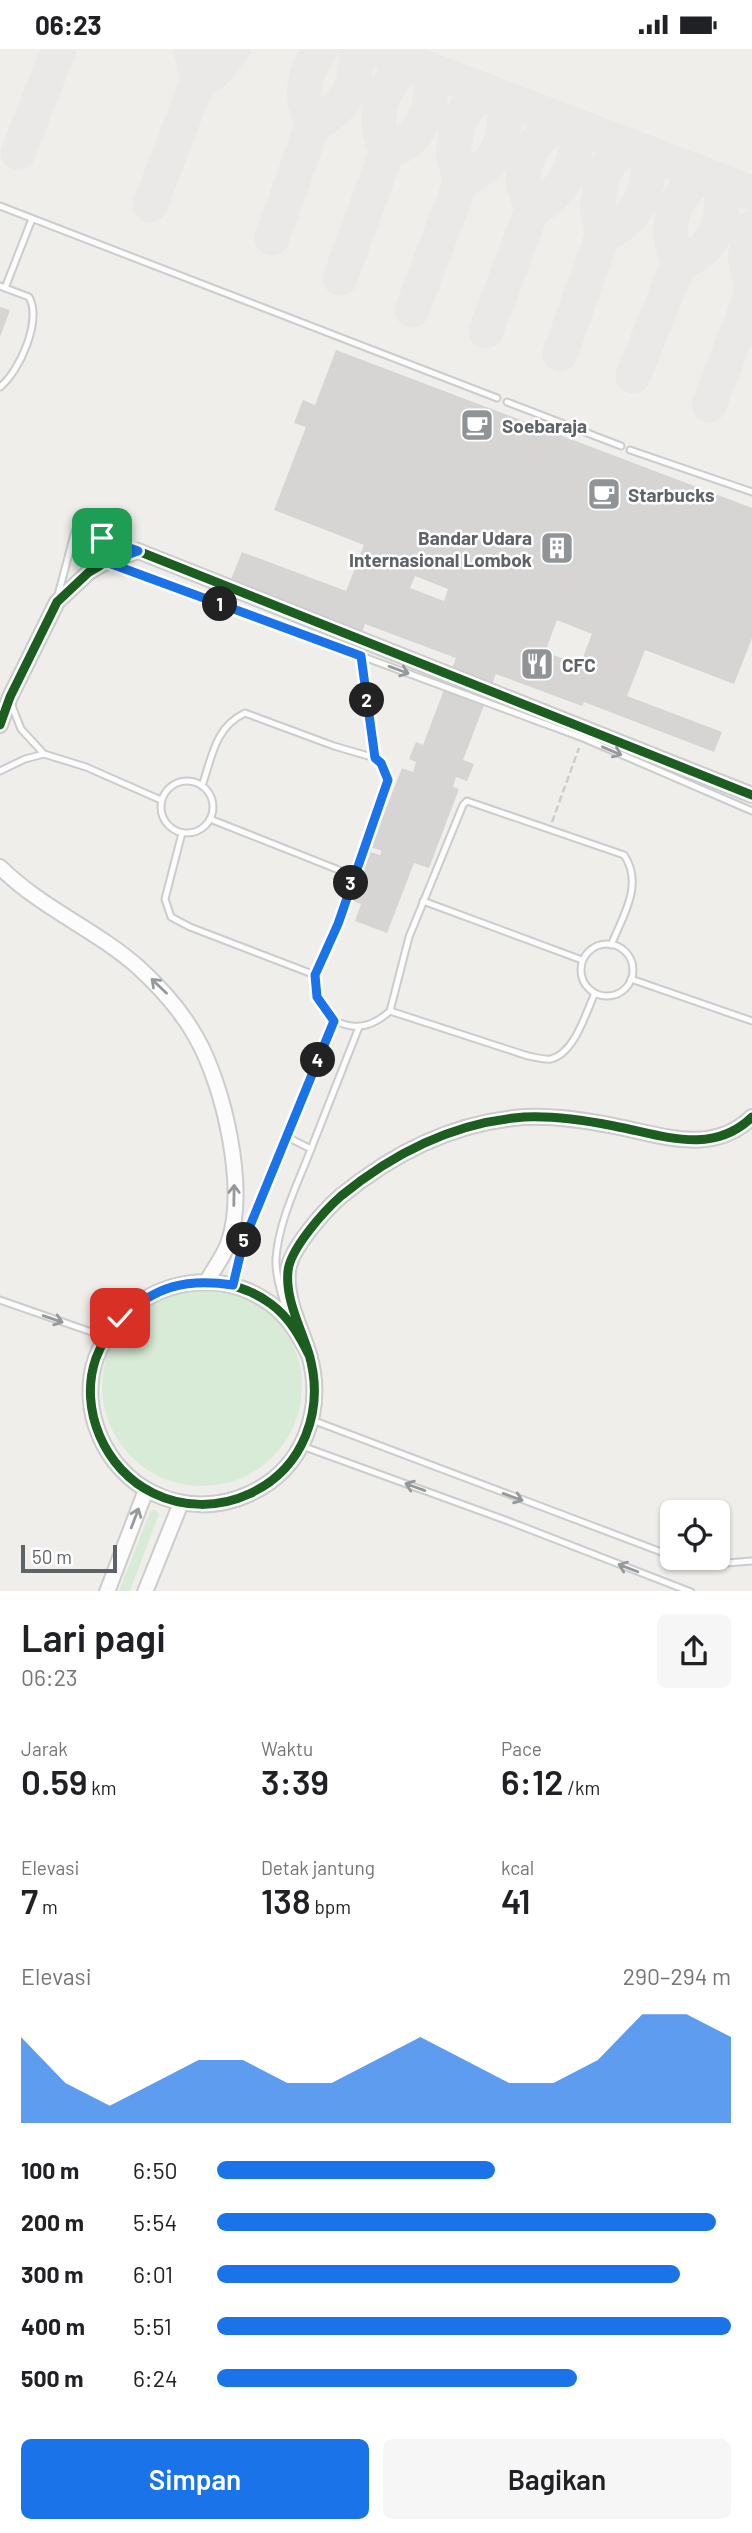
<!DOCTYPE html>
<html lang="id">
<head>
<meta charset="utf-8">
<style>
	:root { --surface:#fff; --page:#f6f6f6; --text:#202124; --muted:#757577; --accent:#1a73e8 }
	body { margin:0; font-family:Barlow,sans-serif; background:var(--page); color:var(--text); height:100vh; display:flex; flex-direction:column; font-size:26px; white-space:nowrap }
	* { box-sizing:border-box; margin:0 }
	p { font-size:23px; color:var(--muted) }
	.icon { flex:none; width:38px; height:38px; fill:none; stroke:currentColor; stroke-width:2; stroke-linecap:round; stroke-linejoin:round }
	.map { position:relative; height:1542px; overflow:hidden }
	.side { display:flex; flex-direction:column; background:var(--surface); flex:1 }
	.side>* { flex:none }
	.buttons { position:absolute; left:660px; top:1451px; display:grid; gap:14px }
	.buttons a { display:grid; place-items:center; width:70px; height:70px; border-radius:10px; background:var(--surface); box-shadow:0 2px 5px #0004; font-size:35px }
	.scale { position:absolute; left:21px; bottom:18px; width:96px; box-sizing:border-box; padding-left:7px; border:4px solid #5f6368; border-top:0; font-size:19px; line-height:24px; white-space:nowrap; color:#5f6368; -webkit-text-stroke:5px #fff; paint-order:stroke }
	.pin { position:absolute; display:grid; place-items:center; width:60px; height:60px; color:#fff; margin:-30px; border-radius:14px; box-shadow:0 4px 10px #0006 }
	.km { position:absolute; width:35px; height:35px; margin:-18px; border-radius:50%; background:#222; color:#fff; font-size:19px; line-height:35px; text-align:center }
	.round { display:grid; place-items:center; flex:none; width:74px; height:74px; border-radius:10px; background:var(--page) }
	.summary { display:flex; align-items:center; justify-content:space-between; height:119px; padding:0 21px }
	h1 { font-size:38px; font-weight:600; line-height:52px }
	.stats { display:grid; grid-template-columns:repeat(3,1fr); gap:10px; height:119px; padding:7px 21px }
	.stats div { display:grid; align-content:center }
	.stats b { font-size:35px; font-weight:600 }
	.stats small { font-size:19px; font-weight:400 }
	.stats p { font-size:19px }
	.chart { height:196px; padding:14px 21px }
	.chart p { display:flex; justify-content:space-between }
	.chart svg { width:100%; height:126px; margin-top:7px; fill:var(--accent); opacity:.7 }
	.primary-button { display:flex; gap:14px; margin-top:auto; padding:14px 21px }
	.primary-button a { flex:1; height:80px; border-radius:10px; background:var(--accent); color:#fff; font-size:28px; font-weight:600; line-height:80px; text-align:center }
	.primary-button a+a { background:var(--page); color:var(--text) }
	ul { padding:0 21px; list-style:none; font-size:23px }
	li { display:grid; grid-template-columns:112px 84px 1fr; align-items:center; height:52px }
	li i { height:18px; border-radius:9px; background:var(--accent) }
	.status { display:flex; justify-content:space-between; align-items:center; height:49px; padding:0 35px; background:var(--surface); direction:ltr }
	.status svg { height:19px; fill:currentColor }
	.map>svg:first-child { display:block }
	.green { fill:#d8ebd6 }
	.lines { fill:none; stroke-linecap:round; stroke-linejoin:round }
	.taxiway { stroke:#eae9e7; stroke-width:35 }
	.building { fill:#d6d5d3; fill-rule:evenodd }
	.service-casing { stroke:#cbcccc; stroke-width:9 }
	.tertiary-casing { stroke:#cbcccc; stroke-width:18 }
	.path { stroke:#cacfcc; stroke-width:2.5; stroke-dasharray:7 3.5; stroke-linecap:butt }
	.service { stroke:#fdfcfc; stroke-width:5 }
	.tertiary { stroke:#fdfcfc; stroke-width:14 }
	.cycleway-casing { stroke:#fff; stroke-width:13 }
	.cycleway { stroke:#1b5e20; stroke-width:9 }
	.oneway { stroke:#96999c }
	.route-casing { stroke:#fff; stroke-width:14 }
	.route { stroke:#1a73e8; stroke-width:9 }
	.labels { text-anchor:middle; dominant-baseline:central; stroke-width:5; stroke-linejoin:round; paint-order:stroke }
	.poi-label { font-size:19px; font-weight:bold; fill:#5f6368; stroke:#fff; text-anchor:start }
</style>
</head>
<body>
<div class="status"><b>06:23</b><svg viewBox="0 0 49 12"><path d="M0 12V9h3v3zM5 12V6h3v6zM10 12V3h3v9zM15 12V0h3v12zM26 1h20v11H26zM47 4h2v5h-2z"/></svg></div>
<div class="map">
<svg width="752" height="1543" viewBox="0 0 752 1543">
	<rect width="100%" height="100%" fill="#efeeea"/>
	<!-- green -->
	<g class="green">
		<circle cx="202" cy="1337" r="100"/>
		<path d="M 154,1460 L 159,1465 L 130,1542 L 119,1542 L 150,1463 Z"/>
	</g>
	<g class="lines">
		<!-- taxiway -->
		<g class="taxiway">
			<path d="M 191,0 L 198,32"/>
			<path d="M 376,0 L 752,144"/>
			<path d="M 313,75 C 344,61 359,34 356,0"/>
			<path d="M 387,103 C 370,67 380,37 410,13"/>
			<path d="M 18,104 L 59,0"/>
			<path d="M 461,132 C 500,114 508,90 503,49"/>
			<path d="M 150,156 L 198,32 L 213,24 L 233,0"/>
			<path d="M 532,161 C 566,143 578,115 577,77"/>
			<path d="M 752,179 L 745,208 L 752,241"/>
			<path d="M 603,185 C 638,172 652,140 647,103"/>
			<path d="M 272,189 L 313,75 C 299,50 303,23 321,0"/>
			<path d="M 679,214 C 716,202 728,167 719,131"/>
			<path d="M 340,229 L 387,103 C 423,91 437,55 428,20"/>
			<path d="M 412,261 L 461,132 L 453,105 L 458,73 L 469,56 L 484,42"/>
			<path d="M 486,282 L 532,161 L 523,135 L 524,119 L 532,99 L 557,70"/>
			<path d="M 560,305 L 603,185 L 597,158 L 603,125 L 612,111 L 628,96"/>
			<path d="M 633,327 L 679,214 C 662,179 672,147 704,125"/>
			<path d="M 709,356 L 752,245"/>
		</g>
	</g>
	<!-- building -->
	<g class="building">
		<path d="M 0,258 L 10,261 L 0,288 Z"/>
		<path d="M 336,301 L 752,459 L 752,589 L 734,635 L 645,601 L 627,647 L 722,683 L 714,703 L 584,653 L 582,657 L 496,625 L 463,711 L 474,715 L 467,732 L 456,728 L 453,738 L 459,740 L 429,819 L 414,814 L 387,884 L 355,872 L 361,855 L 351,851 L 370,803 L 380,806 L 382,802 L 371,798 L 402,719 L 413,723 L 416,713 L 409,710 L 416,693 L 423,696 L 456,609 L 365,575 L 362,583 L 230,533 L 242,503 L 346,542 L 364,496 L 274,461 L 306,378 L 294,374 L 303,351 L 315,356 ZM 415,527 L 448,540 L 444,552 L 410,539 ZM 557,571 L 592,585 L 580,616 L 545,603 Z"/>
	</g>
	<g class="lines">
		<defs>
			<g id="service">
				<path d="M 0,157 L 497,349"/>
				<path d="M 0,237 L 29,248 C 42,271 20,322 0,338"/>
				<path d="M 5,239 L 32,170"/>
				<path d="M 507,353 L 621,397"/>
				<path d="M 630,401 L 752,443"/>
				<path d="M 112,515 L 583,689 L 752,762"/>
				<path d="M 58,546 L 75,482 L 132,500"/>
				<path d="M 361,607 L 375,709"/>
				<path d="M 12,657 L 21,680 L 44,705 L 86,718 L 161,751"/>
				<path d="M 0,722 L 25,710 L 44,705"/>
				<circle cx="187" cy="758" r="26"/>
				<path d="M 202,737 C 212,708 215,678 245,664 L 334,697 L 375,709 L 381,714 L 388,731 C 371,780 354,830 336,878 C 330,896 312,919 314,938 C 316,958 332,975 352,977 C 367,979 379,972 390,962 L 409,888 L 463,756 L 467,752 L 624,806 C 644,835 623,867 611,896"/>
				<path d="M 210,770 L 354,827"/>
				<path d="M 182,784 L 165,850 L 171,868 L 190,878 L 315,926"/>
				<path d="M 423,852 L 582,911"/>
				<circle cx="607" cy="921" r="26"/>
				<path d="M 631,930 L 752,972"/>
				<path d="M 390,962 L 528,1007 C 535,1008 544,1011 551,1010 C 575,1004 586,963 595,944"/>
				<path d="M 311,1100 L 359,978"/>
				<path d="M 233,1236 L 243,1193 L 334,972"/>
				<path d="M 0,1251 L 106,1288"/>
				<path d="M 286,1262 C 282,1245 275,1227 276,1209 C 279,1171 298,1134 311,1100 L 287,1088"/>
				<path d="M 312,1371 L 672,1507"/>
				<path d="M 302,1397 L 508,1472 L 691,1543"/>
				<path d="M 680,1508 L 714,1515 L 752,1512"/>
			</g>
			<g id="tertiary">
				<path d="M 0,676 L 10,648 L 57,553 L 89,523 L 106,513 L 138,502 L 752,746"/>
				<path d="M 0,818 C 41,859 95,880 138,918 C 161,939 181,961 196,988 C 224,1037 248,1140 228,1195 C 223,1208 214,1220 207,1232"/>
				<path d="M 310,1308 C 300,1288 290,1269 271,1255 C 210,1210 122,1238 96,1309 C 78,1360 105,1421 153,1444 C 183,1459 219,1459 249,1445 C 304,1420 325,1361 309,1305 C 301,1279 285,1250 288,1222 C 290,1200 324,1162 341,1147 C 391,1106 449,1076 514,1069 C 546,1065 583,1071 614,1077 C 662,1086 712,1107 752,1068"/>
				<path d="M 107,1543 L 146,1441"/>
				<path d="M 145,1543 L 181,1454"/>
			</g>
		</defs>
		<!-- service casing -->
		<use href="#service" class="service-casing"/>
		<!-- tertiary casing -->
		<use href="#tertiary" class="tertiary-casing"/>
		<!-- path -->
		<path class="path" d="M 552,773 L 579,699"/>
		<!-- service -->
		<use href="#service" class="service"/>
		<!-- tertiary -->
		<use href="#tertiary" class="tertiary"/>
		<defs>
			<g id="cycleway">
				<path d="M 0,676 L 10,648 L 57,553 L 89,523 L 106,513 L 138,502 L 752,746"/>
				<path d="M 310,1308 C 300,1288 290,1269 271,1255 C 210,1210 122,1238 96,1309 C 78,1360 105,1421 153,1444 C 183,1459 219,1459 249,1445 C 304,1420 325,1361 309,1305 C 301,1279 285,1250 288,1222 C 290,1200 324,1162 341,1147 C 391,1106 449,1076 514,1069 C 546,1065 583,1071 614,1077 C 662,1086 712,1107 752,1068"/>
			</g>
		</defs>
		<!-- cycleway casing -->
		<use href="#cycleway" class="cycleway-casing"/>
		<!-- cycleway -->
		<use href="#cycleway" class="cycleway"/>
	</g>
	<!-- one-way arrows -->
	<defs><path id="oneway-shaft" d="M-6 0H5M1.5-3L5.5 0L1.5 3" fill="none" stroke-width="1.6" stroke-linecap="round" stroke-linejoin="round" transform="scale(1.75)"/></defs>
	<g class="oneway">
		<use href="#oneway-shaft" transform="translate(399 621) rotate(20)"/>
		<use href="#oneway-shaft" transform="translate(612 702) rotate(23)"/>
		<use href="#oneway-shaft" transform="translate(159 937) rotate(-136)"/>
		<use href="#oneway-shaft" transform="translate(234 1146) rotate(-89)"/>
		<use href="#oneway-shaft" transform="translate(53 1270) rotate(19)"/>
		<use href="#oneway-shaft" transform="translate(415 1438) rotate(-160)"/>
		<use href="#oneway-shaft" transform="translate(513 1448) rotate(20)"/>
		<use href="#oneway-shaft" transform="translate(135 1469) rotate(-69)"/>
		<use href="#oneway-shaft" transform="translate(628 1519) rotate(-159)"/>
	</g>
	<g class="lines">
		<defs>
			<path id="route" d="M 102,489 L 138,502 L 106,513 L 361,607 L 375,709 L 381,714 L 388,731 L 338,875 L 315,926 L 317,948 L 334,972 L 243,1194 L 233,1236 C 185,1229 157,1237 120,1269"/>
		</defs>
		<!-- route casing -->
		<use href="#route" class="route-casing"/>
		<!-- route -->
		<use href="#route" class="route"/>
	</g>
	<!-- icons -->
	<defs>
		<symbol id="cafe-square" viewBox="-11 -11 22 22"><rect x="-9" y="-9" width="18" height="18" rx="4" fill="#919496" stroke="#fff"/><path d="M-5.5-4.5H6V0H3Q3 3.5 0 3.5H-2.5Q-5.5 3.5-5.5 0ZM3-3.2v2h1.7v-2ZM-6 4.5H4V6H-6Z" fill="#fff"/></symbol>
		<symbol id="building-square" viewBox="-11 -11 22 22"><rect x="-9" y="-9" width="18" height="18" rx="4" fill="#919496" stroke="#fff"/><path d="M-4-6H4V6H1V3H-1V6H-4ZM-2.5-4.3h1.7v1.8h-1.7ZM.8-4.3h1.7v1.8H.8ZM-2.5-1h1.7V.8h-1.7ZM.8-1h1.7V.8H.8Z" fill="#fff"/></symbol>
		<symbol id="restaurant-square" viewBox="-11 -11 22 22"><rect x="-9" y="-9" width="18" height="18" rx="4" fill="#919496" stroke="#fff"/><path d="M-5-6h1v4h1v-4h1v4h1v-4h1v5L-1.5 .5V6h-2V.5L-5-1ZM5-6V6H3V1.5H1.5Q1.5-4 5-6Z" fill="#fff"/></symbol>
	</defs>
	<g fill-rule="evenodd">
		<use href="#cafe-square" x="458" y="357" width="38" height="38"/>
		<use href="#cafe-square" x="585" y="426" width="38" height="38"/>
		<use href="#building-square" x="538" y="480" width="38" height="38"/>
		<use href="#restaurant-square" x="518" y="596" width="38" height="38"/>
	</g>
	<g class="labels">
		<!-- poi labels -->
		<g class="poi-label">
			<text x="502" y="376">Soebaraja</text>
			<text x="628" y="445">Starbucks</text>
			<text x="532" y="488" text-anchor="end">Bandar Udara<tspan x="532" dy="22">Internasional Lombok</tspan></text>
			<text x="562" y="615">CFC</text>
		</g>
	</g>
</svg>
<div class="buttons">
<a><svg class="icon" aria-label="locate" viewBox="0 0 24 24"><circle cx="12" cy="12" r="6"/><path d="M12 2v4M12 18v4M2 12h4M18 12h4"/></svg></a>
</div>
<div class="scale">50 m</div>
<div class="pin" style="left:102px;top:489px;background:#1e9e55"><svg class="icon" aria-label="arrive" viewBox="0 0 24 24"><path d="M6 21V4h12l-3 4 3 4H6"/></svg></div>
<div class="pin" style="left:120px;top:1269px;background:#d93025"><svg class="icon" aria-label="check" viewBox="0 0 24 24"><path d="M5 12l5 5 9-10"/></svg></div>
<b class="km" style="left:220px;top:555px">1</b>
<b class="km" style="left:367px;top:651px">2</b>
<b class="km" style="left:351px;top:834px">3</b>
<b class="km" style="left:318px;top:1011px">4</b>
<b class="km" style="left:244px;top:1191px">5</b>
</div>
<section class="side">
<div class="summary"><div><h1>Lari pagi</h1><p>06:23</p></div><a class="round"><svg class="icon" aria-label="share" viewBox="0 0 24 24"><path d="M12 15V3M7 8l5-5 5 5M5 13v7h14v-7"/></svg></a></div>
<div class="stats">
<div><p>Jarak</p><b>0.59<small> km</small></b></div>
<div><p>Waktu</p><b>3:39</b></div>
<div><p>Pace</p><b>6:12<small> /km</small></b></div>
</div>
<div class="stats">
<div><p>Elevasi</p><b>7<small> m</small></b></div>
<div><p>Detak jantung</p><b>138<small> bpm</small></b></div>
<div><p>kcal</p><b>41</b></div>
</div>
<div class="chart"><p><span>Elevasi</span>290–294 m</p>
<svg viewBox="0 0 160 44" preserveAspectRatio="none"><path d="M0 44V14L10 30L20 38L30 30L40 22L50 22L60 30L70 30L80 22L90 14L100 22L110 30L120 30L130 22L140 6L150 6L160 14V44z"/></svg>
</div>
<ul>
<li><b>100 m</b>6:50<i style="width:54%"></i></li>
<li><b>200 m</b>5:54<i style="width:97%"></i></li>
<li><b>300 m</b>6:01<i style="width:90%"></i></li>
<li><b>400 m</b>5:51<i style="width:100%"></i></li>
<li><b>500 m</b>6:24<i style="width:70%"></i></li>
</ul>
<div class="primary-button"><a>Simpan</a><a>Bagikan</a></div>
</section>
</body>
</html>
